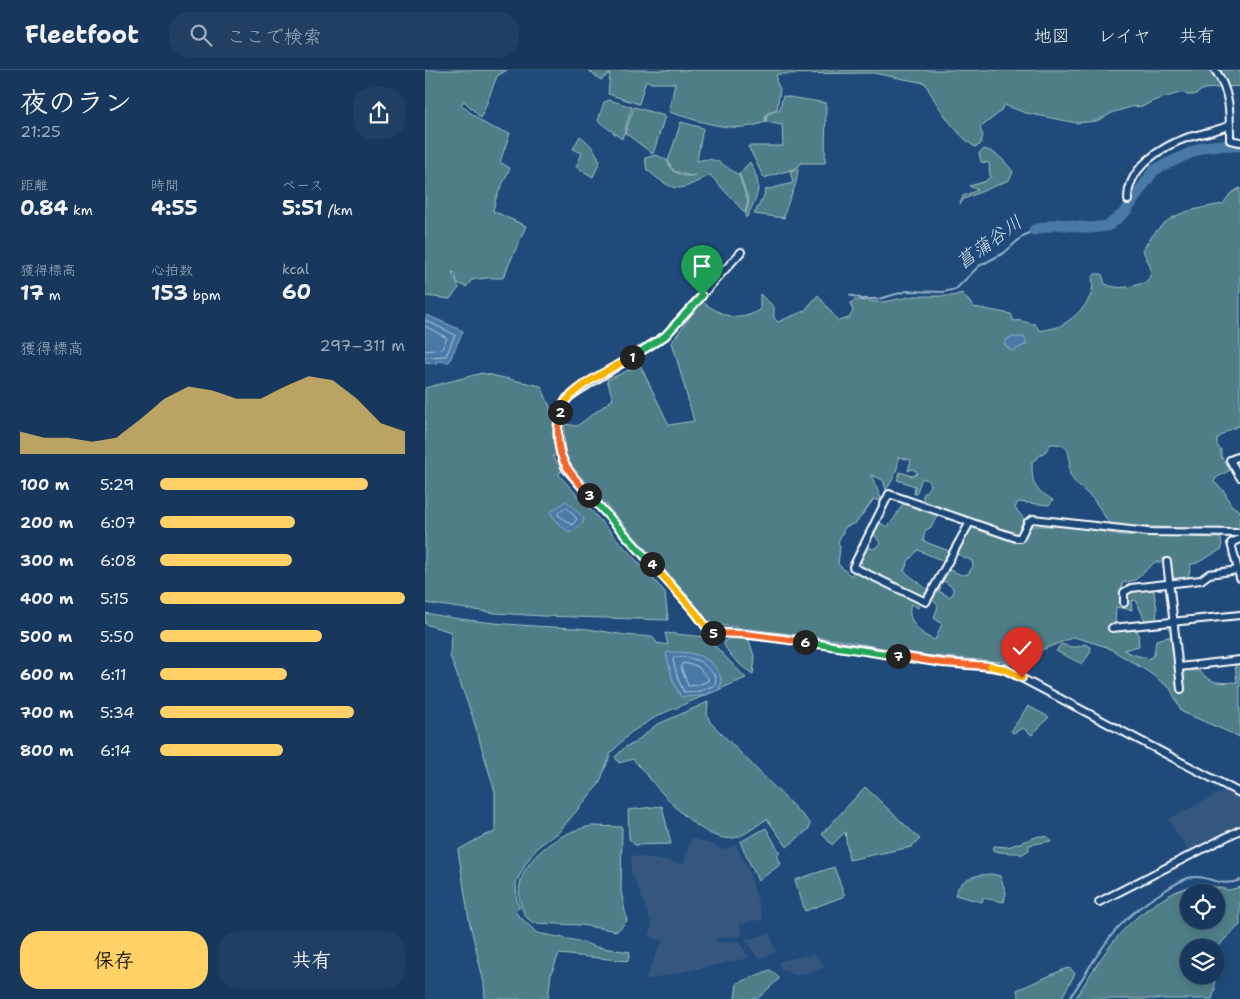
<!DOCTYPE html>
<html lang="ja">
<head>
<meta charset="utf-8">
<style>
	:root { --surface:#17385c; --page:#203f62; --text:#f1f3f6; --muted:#9eacbb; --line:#365272; --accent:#ffd166 }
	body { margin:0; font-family:"Shantell Sans","Klee One",sans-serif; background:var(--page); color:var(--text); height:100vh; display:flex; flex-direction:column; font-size:19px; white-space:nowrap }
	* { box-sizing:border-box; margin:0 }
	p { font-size:16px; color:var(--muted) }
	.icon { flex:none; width:28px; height:28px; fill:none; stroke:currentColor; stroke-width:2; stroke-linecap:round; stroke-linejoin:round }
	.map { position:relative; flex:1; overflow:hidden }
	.details { display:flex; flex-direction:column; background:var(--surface); width:425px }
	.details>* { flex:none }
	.fabs { position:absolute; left:755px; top:814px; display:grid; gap:10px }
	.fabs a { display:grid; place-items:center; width:45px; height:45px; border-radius:50%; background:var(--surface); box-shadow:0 2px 8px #0003,0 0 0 1px var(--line); font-size:25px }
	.pin { position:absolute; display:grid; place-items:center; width:42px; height:42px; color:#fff; margin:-51px -21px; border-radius:50% 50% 50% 0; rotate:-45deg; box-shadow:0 0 5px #0007 }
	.pin .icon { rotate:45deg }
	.km { position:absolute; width:25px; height:25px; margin:-12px; border-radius:50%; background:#222; color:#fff; font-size:14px; line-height:25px; text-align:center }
	.round { display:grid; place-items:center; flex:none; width:52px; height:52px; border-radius:20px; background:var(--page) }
	.summary { display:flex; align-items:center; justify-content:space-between; height:85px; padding:0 20px }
	h1 { font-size:28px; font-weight:700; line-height:38px }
	.metrics { display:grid; grid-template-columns:repeat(3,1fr); gap:8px; height:85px; padding:5px 20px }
	.metrics div { display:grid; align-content:center }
	.metrics b { font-size:21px; font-weight:700 }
	.metrics small { font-size:14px; font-weight:400 }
	.metrics p { font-size:14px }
	.chart { height:140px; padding:10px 20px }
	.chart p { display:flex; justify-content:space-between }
	.chart svg { width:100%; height:90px; margin-top:5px; fill:var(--accent); opacity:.7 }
	.button { display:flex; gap:10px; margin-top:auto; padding:10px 20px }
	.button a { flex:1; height:58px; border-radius:20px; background:var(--accent); color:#111; font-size:20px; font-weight:700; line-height:58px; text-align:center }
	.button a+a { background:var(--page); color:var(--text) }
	ul { padding:0 20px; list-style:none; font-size:16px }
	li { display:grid; grid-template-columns:80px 60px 1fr; align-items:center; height:38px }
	li i { height:12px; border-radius:6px; background:var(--accent) }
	header { display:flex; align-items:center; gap:30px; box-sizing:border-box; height:70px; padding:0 25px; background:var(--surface); border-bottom:1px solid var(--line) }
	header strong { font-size:24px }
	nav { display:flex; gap:28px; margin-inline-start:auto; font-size:18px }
	.search { width:350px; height:45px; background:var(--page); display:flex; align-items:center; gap:12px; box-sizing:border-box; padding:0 18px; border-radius:20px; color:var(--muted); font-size:19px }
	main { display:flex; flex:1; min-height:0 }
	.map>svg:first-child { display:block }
	.built { fill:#35577e }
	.green { fill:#4f7e88; stroke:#a7bec4; fill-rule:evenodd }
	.water { fill:#4979a6; stroke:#92afca }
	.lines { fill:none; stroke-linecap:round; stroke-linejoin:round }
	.shore { stroke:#b6c9db; stroke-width:1 }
	.stream { stroke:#92afca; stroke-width:2 }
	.river { stroke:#4979a6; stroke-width:11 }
	.minor-casing { stroke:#fff; stroke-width:10 }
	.minor { stroke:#1f4a7a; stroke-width:6 }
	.split-1-casing { stroke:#fff; stroke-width:10 }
	.split-2-casing { stroke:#fff; stroke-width:10 }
	.split-3-casing { stroke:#fff; stroke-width:10 }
	.split-4-casing { stroke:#fff; stroke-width:10 }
	.split-5-casing { stroke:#fff; stroke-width:10 }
	.split-6-casing { stroke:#fff; stroke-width:10 }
	.split-7-casing { stroke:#fff; stroke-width:10 }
	.split-8-casing { stroke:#fff; stroke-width:10 }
	.split-9-casing { stroke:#fff; stroke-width:10 }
	.split-1 { stroke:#22a559; stroke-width:6 }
	.split-2 { stroke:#f5b400; stroke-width:6 }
	.split-3 { stroke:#f0652b; stroke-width:6 }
	.split-4 { stroke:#22a559; stroke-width:6 }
	.split-5 { stroke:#f5b400; stroke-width:6 }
	.split-6 { stroke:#f0652b; stroke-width:6 }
	.split-7 { stroke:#22a559; stroke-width:6 }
	.split-8 { stroke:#f0652b; stroke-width:6 }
	.split-9 { stroke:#f5b400; stroke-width:6 }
	.labels { text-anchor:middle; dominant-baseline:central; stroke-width:4.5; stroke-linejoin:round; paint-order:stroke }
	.water-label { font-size:19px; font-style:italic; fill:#d2dee9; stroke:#1f4a7a }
</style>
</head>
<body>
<header>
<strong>Fleetfoot</strong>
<div class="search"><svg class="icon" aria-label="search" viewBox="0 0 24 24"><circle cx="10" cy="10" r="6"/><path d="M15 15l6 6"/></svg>ここで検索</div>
<nav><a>地図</a><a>レイヤ</a><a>共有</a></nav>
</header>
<main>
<section class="details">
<div class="summary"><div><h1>夜のラン</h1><p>21:25</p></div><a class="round"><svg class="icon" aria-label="share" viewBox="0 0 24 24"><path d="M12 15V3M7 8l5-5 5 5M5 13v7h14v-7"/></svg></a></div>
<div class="metrics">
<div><p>距離</p><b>0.84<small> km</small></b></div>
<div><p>時間</p><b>4:55</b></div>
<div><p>ペース</p><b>5:51<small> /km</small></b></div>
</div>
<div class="metrics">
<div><p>獲得標高</p><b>17<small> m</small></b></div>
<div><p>心拍数</p><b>153<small> bpm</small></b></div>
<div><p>kcal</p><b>60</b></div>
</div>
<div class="chart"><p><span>獲得標高</span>297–311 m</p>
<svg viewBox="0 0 160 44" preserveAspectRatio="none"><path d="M0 44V33L10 36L20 36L30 38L40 36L50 27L60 17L70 11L80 13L90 17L100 17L110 11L120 6L130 8L140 17L150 29L160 33V44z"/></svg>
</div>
<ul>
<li><b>100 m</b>5:29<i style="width:85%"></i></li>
<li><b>200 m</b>6:07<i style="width:55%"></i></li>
<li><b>300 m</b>6:08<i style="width:54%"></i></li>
<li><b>400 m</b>5:15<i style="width:100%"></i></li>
<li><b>500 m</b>5:50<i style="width:66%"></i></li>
<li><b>600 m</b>6:11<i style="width:52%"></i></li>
<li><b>700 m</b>5:34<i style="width:79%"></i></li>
<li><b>800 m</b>6:14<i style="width:50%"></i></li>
</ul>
<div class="button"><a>保存</a><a>共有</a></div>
</section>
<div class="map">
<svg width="815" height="929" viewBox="0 0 815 929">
	<rect width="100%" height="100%" fill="#1f4a7a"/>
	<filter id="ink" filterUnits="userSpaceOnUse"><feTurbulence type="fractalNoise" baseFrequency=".02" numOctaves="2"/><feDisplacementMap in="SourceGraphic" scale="10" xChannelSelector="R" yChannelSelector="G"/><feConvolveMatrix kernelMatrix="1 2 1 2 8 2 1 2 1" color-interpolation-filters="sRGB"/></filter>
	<g filter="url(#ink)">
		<!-- built -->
		<g class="built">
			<path d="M 801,720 L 815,728 L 815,757 L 767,781 L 763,780 L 744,751 L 745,748 Z"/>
			<path d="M 266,768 L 287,774 L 297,780 L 311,774 L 324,802 L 338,849 L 315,854 L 317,865 L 315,866 L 291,868 L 292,873 L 310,871 L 315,873 L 324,888 L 220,910 L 238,869 L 230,870 L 224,866 L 227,855 L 206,800 L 206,787 L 210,786 L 259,794 Z"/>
			<path d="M 345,863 L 351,883 L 333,888 L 320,870 Z"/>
			<path d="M 389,884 L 400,897 L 374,905 L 368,905 L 355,899 L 354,891 Z"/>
		</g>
		<!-- green -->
		<g class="green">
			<path d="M 0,0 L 82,0 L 72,6 L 56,48 L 39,31 L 36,35 C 54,49 62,59 85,63 L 75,92 L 85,98 L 71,128 L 68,141 L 101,156 L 78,208 L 62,208 L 47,210 L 41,217 L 33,213 L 30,203 L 27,202 L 34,218 L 25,229 L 0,226 Z"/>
			<path d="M 163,0 L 815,0 L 815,16 L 779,19 L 769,25 L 762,25 L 758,22 L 728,31 L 719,36 L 706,37 L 689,42 L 672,51 L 652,53 L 601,43 L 579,35 L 575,42 L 555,58 L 558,66 L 555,75 L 550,77 C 530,64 511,34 500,13 L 448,3 L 352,4 L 351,11 L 355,19 L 352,39 L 341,44 L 340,52 C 309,65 274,51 244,42 L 250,13 L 226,13 L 221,10 L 214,34 L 183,24 L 185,3 L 176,10 Z"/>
			<path d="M 358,26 L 401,33 L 400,93 L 376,93 L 372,98 L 339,108 L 323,76 L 358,76 L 357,55 L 341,52 L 342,45 L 355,39 Z"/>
			<path d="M 184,30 L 207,37 L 197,69 L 173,51 L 179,32 Z"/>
			<path d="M 209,37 L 240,46 L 228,84 L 200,63 Z"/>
			<path d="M 256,52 L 278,58 L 272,91 C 291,85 298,96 314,105 L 323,132 L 320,143 L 285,105 C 252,122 252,124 222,100 L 220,88 L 231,85 L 242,90 C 246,102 258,109 270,105 L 265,106 L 248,101 L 243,91 Z"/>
			<path d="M 155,66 C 165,73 170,80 175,91 L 168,107 L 151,97 L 157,83 L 148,79 Z"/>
			<path d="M 559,79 C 572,82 581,92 588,102 L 584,110 L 539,129 L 535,134 L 538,126 L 553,120 L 544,116 L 559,112 L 565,107 L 564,93 L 556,92 L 554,83 Z"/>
			<path d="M 325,92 C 338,118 334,122 322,147 L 320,147 L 324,131 L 314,103 Z"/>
			<path d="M 373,99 C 372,121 362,128 359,148 L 329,144 L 339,126 L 340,120 L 368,113 L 365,101 Z"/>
			<path d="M 815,118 L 815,355 L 802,361 L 792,369 L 792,375 L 796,380 L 796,386 L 805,400 L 791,408 L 789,412 L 799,421 L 806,435 L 815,441 L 814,457 L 807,460 L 687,455 C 680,450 677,440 671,433 C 664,422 650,417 645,404 C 643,396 647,383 640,377 C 636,374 630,374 625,374 L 621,381 L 607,392 C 607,415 608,418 628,430 L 624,435 L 593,432 L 590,438 L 599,449 L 600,456 L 644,456 L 697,465 L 796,468 L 797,479 L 772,493 L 766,494 L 763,509 L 747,510 L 746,492 L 730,492 L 710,510 L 697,513 L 696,534 L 702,521 L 728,517 L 732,539 L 731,552 L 721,553 L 711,530 L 706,531 L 707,540 L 691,537 L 690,555 L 686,556 L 685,560 L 708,558 L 713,562 L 714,576 L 699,580 L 704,583 L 724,589 L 729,585 L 731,570 L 747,566 L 757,600 L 774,601 C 788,614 793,613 812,612 L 810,594 L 815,592 L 815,667 L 757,642 L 745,618 L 722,601 L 682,577 L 649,567 L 619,579 L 594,586 L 584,595 L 579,592 L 497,585 L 414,570 L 285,554 L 270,534 L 145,394 L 140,382 L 139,354 L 152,356 L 188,329 L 182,310 L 215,295 L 244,355 L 269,351 L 247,272 L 276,231 C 297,245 311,254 335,240 L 335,224 L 349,237 L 349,248 L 353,252 L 379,241 L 393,225 L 413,251 L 424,248 L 428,241 L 425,233 L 430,230 L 458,232 L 489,226 L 528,226 L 537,223 L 549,237 L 586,244 L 589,251 C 597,249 602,254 610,254 L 615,261 C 621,259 629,259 635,256 C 651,247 672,229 667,208 L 670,204 L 677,204 L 680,214 C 695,221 707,216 722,212 C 731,197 722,194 718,180 C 739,143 759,141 798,134 L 805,124 ZM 473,387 L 486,390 L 483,401 L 487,399 L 491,401 L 492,404 L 487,406 L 475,402 L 472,410 L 490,416 L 489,424 L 491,424 L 497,408 L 504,411 L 505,416 L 498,425 L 498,431 L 549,450 L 526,494 L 532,484 L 547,491 L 548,496 L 543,504 L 537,505 L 522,499 L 516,509 L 528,518 L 528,524 L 524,527 L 514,521 L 516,517 L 513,512 L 505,527 L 513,536 L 509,548 L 517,554 L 510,570 C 496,566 480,549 486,534 L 493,538 L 496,532 L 489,525 L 497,526 L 503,520 L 479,501 L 484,490 L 493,480 L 518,491 L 524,481 L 498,471 L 500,461 L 506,457 L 514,443 L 481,431 C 473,439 471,449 462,457 L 454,452 L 448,463 L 456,474 L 448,479 L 441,475 L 436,487 L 437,495 L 429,500 L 426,506 L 413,494 L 415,477 L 413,472 L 420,457 L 431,453 L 449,429 L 454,431 L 456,428 L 446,405 L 458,410 L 461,420 C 468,410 474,399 473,387 Z"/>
			<path d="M 57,303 L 116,316 L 126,339 L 125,342 C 134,352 128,372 131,386 L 127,386 L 137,399 L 134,405 L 240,522 L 243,550 L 118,546 L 70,543 L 0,533 L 0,318 Z"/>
			<path d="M 0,543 C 49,553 101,556 150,558 C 176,559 201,568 227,566 L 232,573 L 243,575 L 240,563 L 281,567 L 321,608 L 234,645 L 205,663 L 186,683 L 174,714 L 133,763 L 114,776 L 101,793 L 91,813 L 92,832 L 95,837 L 90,842 L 112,863 L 154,871 L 171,877 L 205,882 L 203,891 L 134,884 L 126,904 L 123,929 L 60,929 L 59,913 L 44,850 L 33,780 L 58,766 L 70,762 L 70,722 L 47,645 L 25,586 L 26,562 L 0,554 Z"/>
			<path d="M 305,568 L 324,570 L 330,589 L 328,604 C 316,597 306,587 299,575 L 300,571 Z"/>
			<path d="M 636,574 C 645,577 651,579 659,574 L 666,577 L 665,583 L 657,594 L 631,581 Z"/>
			<path d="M 283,632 L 282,644 L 285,652 L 385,753 L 384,759 L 362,777 L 342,749 C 332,755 322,764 312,767 C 278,779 227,711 208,689 L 194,693 L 190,687 L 200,677 L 208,674 L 231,655 Z"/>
			<path d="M 603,636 L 624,647 L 607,665 L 598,658 L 588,663 L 586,661 Z"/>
			<path d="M 440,717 L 495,769 L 486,777 L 424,790 L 420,762 L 407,775 L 397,764 Z"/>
			<path d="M 237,736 L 246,774 L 210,775 L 204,769 L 203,740 Z"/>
			<path d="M 168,756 L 197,757 L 196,821 L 202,851 L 192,861 L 156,855 L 109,853 C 101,849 98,843 96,835 C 84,795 134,760 168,756 Z"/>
			<path d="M 341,758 L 355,783 L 352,785 L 356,794 L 333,811 L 315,772 Z"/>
			<path d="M 614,766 L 623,767 L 626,771 L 604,775 L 604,780 L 596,785 L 594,783 C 586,783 575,783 568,780 L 569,776 L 583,777 Z"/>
			<path d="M 409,797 L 420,826 L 380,841 L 370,810 Z"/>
			<path d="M 567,804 L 575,806 L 581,822 L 579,832 L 558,828 L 557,832 L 530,825 C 536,807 550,805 567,804 Z"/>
			<path d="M 777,814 L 804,820 L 815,817 L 815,855 L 798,871 L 791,881 L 791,878 L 764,878 L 764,905 L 789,905 L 790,920 L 787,929 L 650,929 C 676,888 694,854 738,829 C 751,821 762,816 777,814 ZM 764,822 L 791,822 L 791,850 L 764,850 Z"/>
			<path d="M 642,898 L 646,899 L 650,904 L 636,929 L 594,929 L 592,920 Z"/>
			<path d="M 345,900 L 351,904 L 354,909 L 332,929 L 310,929 L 312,913 Z"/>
		</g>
		<!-- water -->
		<g class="water">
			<path d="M 2,245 L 38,261 L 24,292 L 12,291 L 11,294 L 0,292 L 0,249 Z"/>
			<path d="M 588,267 L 599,267 L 602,274 L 587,281 L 579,274 L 582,269 Z"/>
			<path d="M 141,431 L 159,448 L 158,453 L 145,463 L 133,453 L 125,442 Z"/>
			<path d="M 245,582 C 269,582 288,585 297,611 L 294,620 L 276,626 L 256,627 L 248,611 L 241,583 Z"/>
		</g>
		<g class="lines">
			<!-- shore -->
			<g class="shore">
				<path d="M 0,250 L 30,265 L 21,286 L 0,287"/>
				<path d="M 0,256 L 22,268 L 17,279 L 0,281"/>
				<path d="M 139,438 L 142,438 L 152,449 L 147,455 L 133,445 L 134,442 Z"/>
				<path d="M 250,587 C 272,587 277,591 291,607 L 290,615 L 275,621 L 259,622 L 253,609 L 248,590 Z"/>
				<path d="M 258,593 L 272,596 L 283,608 L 283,611 L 273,615 L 263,616 L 256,597 Z"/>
			</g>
			<!-- stream -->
			<g class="stream">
				<path d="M 425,225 L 437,229 L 454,229 L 482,221 L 518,222 L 531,219 L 554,196 L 579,183 L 598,166 L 609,160"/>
				<path d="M 644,929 C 675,883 686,853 736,823 C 744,818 754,811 763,808 C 781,803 794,819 815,810"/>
			</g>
			<!-- river -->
			<path class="river" d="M 609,160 L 633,154 L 664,158 L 683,156 L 701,141 L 729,100 L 778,77 L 796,75 L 815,76"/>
			<defs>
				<g id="minor">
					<path d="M 790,0 C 806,22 805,45 805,70 L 815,72"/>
					<path d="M 703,130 C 702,98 737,76 764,67 C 778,63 792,61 805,55"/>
					<path d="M 316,182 L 240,266 L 142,328 C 127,349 132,377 141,399 L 270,542 L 285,562 C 362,566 438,581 515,592 C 536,595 558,595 579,599 L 815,723"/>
					<path d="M 815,386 L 805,390 L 815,407"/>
					<path d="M 545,452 L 501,532 L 428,497 L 464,424 L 591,468 L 595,468 L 603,452 L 608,449 L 723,462 L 815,463"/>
					<path d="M 815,469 L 806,473 L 815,508"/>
					<path d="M 742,492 L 756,619"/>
					<path d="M 699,533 L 699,522 L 706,518 L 776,510 L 784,504 L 813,500"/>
					<path d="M 687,558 L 815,545"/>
					<path d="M 754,597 L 815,590"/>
					<path d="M 674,832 L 815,760"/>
				</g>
			</defs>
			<!-- minor casing -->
			<use href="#minor" class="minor-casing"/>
			<!-- minor -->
			<use href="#minor" class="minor"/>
		</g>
	</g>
	<g class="lines" filter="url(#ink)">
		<defs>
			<path id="split-1" d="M 207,287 L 240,266 L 277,226"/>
			<path id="split-2" d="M 135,342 C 141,319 187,299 207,287"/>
			<path id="split-3" d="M 135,342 C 128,383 138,395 164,425"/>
			<path id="split-4" d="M 164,425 L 227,494"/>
			<path id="split-5" d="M 227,494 L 270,542 L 285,562 L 288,563"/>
			<path id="split-6" d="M 288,563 L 320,564 L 380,572"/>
			<path id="split-7" d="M 380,572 L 473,586"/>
			<path id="split-8" d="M 473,586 L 518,593 L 565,596"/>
			<path id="split-9" d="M 565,596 L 579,599 L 597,608"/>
		</defs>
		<!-- split-1 casing -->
		<use href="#split-1" class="split-1-casing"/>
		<!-- split-2 casing -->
		<use href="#split-2" class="split-2-casing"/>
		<!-- split-3 casing -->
		<use href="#split-3" class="split-3-casing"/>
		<!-- split-4 casing -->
		<use href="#split-4" class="split-4-casing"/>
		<!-- split-5 casing -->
		<use href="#split-5" class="split-5-casing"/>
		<!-- split-6 casing -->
		<use href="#split-6" class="split-6-casing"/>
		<!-- split-7 casing -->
		<use href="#split-7" class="split-7-casing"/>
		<!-- split-8 casing -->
		<use href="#split-8" class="split-8-casing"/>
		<!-- split-9 casing -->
		<use href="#split-9" class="split-9-casing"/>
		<!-- split-1 -->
		<use href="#split-1" class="split-1"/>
		<!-- split-2 -->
		<use href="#split-2" class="split-2"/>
		<!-- split-3 -->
		<use href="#split-3" class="split-3"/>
		<!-- split-4 -->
		<use href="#split-4" class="split-4"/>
		<!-- split-5 -->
		<use href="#split-5" class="split-5"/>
		<!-- split-6 -->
		<use href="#split-6" class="split-6"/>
		<!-- split-7 -->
		<use href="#split-7" class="split-7"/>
		<!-- split-8 -->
		<use href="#split-8" class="split-8"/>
		<!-- split-9 -->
		<use href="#split-9" class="split-9"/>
	</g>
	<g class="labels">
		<!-- water labels -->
		<g class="water-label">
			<text transform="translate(564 172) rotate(-36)">菖蒲谷川</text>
		</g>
	</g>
</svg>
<div class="fabs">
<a><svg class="icon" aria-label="locate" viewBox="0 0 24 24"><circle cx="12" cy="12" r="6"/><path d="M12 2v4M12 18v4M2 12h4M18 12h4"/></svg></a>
<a><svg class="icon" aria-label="layers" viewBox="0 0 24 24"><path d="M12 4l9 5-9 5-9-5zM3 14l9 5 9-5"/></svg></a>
</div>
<div class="pin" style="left:277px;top:226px;background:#1e9e55"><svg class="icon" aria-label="arrive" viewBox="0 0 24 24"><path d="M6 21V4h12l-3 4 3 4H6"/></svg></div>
<div class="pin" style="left:597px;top:608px;background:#d93025"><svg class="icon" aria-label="check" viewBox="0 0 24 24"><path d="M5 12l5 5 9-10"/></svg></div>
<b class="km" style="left:207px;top:287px">1</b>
<b class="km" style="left:135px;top:342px">2</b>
<b class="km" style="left:164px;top:425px">3</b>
<b class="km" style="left:227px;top:494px">4</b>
<b class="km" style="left:288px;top:563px">5</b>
<b class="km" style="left:380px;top:572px">6</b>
<b class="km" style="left:473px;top:586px">7</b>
</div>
</main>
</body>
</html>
